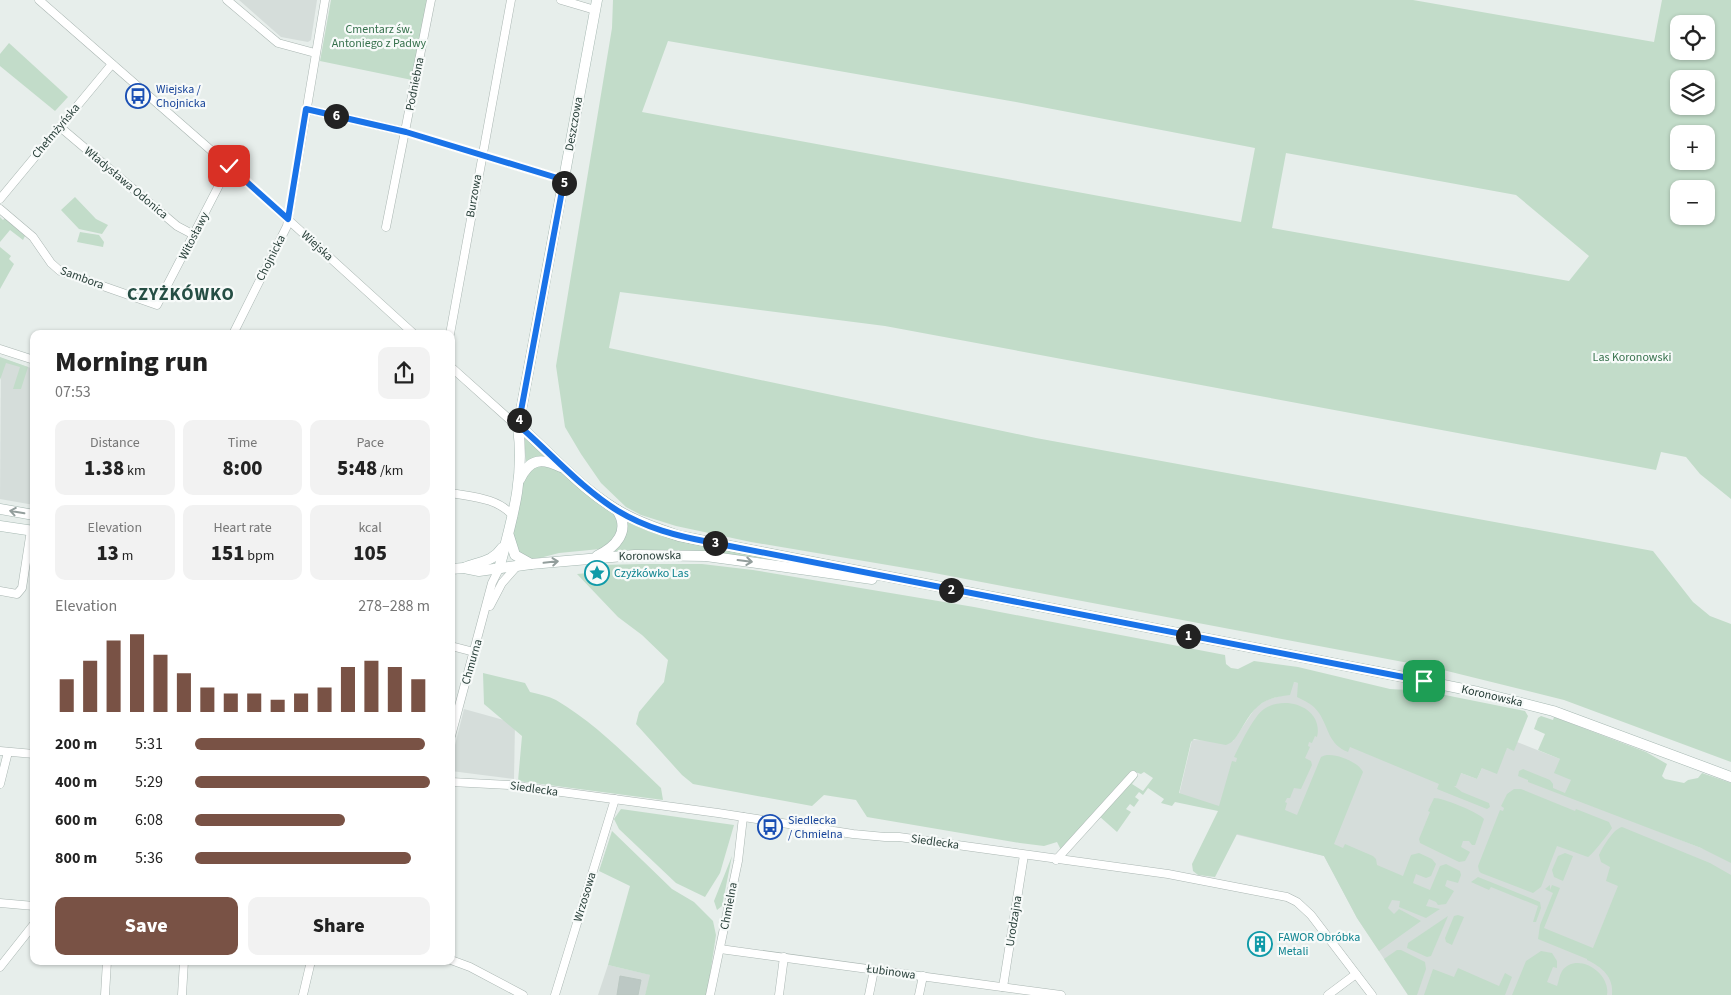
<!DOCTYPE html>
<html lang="en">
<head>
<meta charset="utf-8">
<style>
	:root { --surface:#fff; --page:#f2f2f2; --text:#222; --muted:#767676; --accent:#795245 }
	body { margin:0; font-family:"Source Sans 3",sans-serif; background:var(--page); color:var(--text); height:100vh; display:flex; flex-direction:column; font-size:19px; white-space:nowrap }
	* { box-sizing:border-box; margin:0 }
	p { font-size:16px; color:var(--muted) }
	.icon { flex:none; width:28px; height:28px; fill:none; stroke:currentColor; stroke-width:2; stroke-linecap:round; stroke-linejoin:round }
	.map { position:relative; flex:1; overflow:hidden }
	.side { position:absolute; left:30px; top:330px; width:425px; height:635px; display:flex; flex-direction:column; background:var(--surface); border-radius:10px; box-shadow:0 1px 4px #0004 }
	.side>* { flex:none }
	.fabs { position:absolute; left:1670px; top:15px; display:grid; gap:10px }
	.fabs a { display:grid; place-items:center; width:45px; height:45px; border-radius:10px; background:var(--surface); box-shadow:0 1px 4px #0004; font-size:25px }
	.pin { position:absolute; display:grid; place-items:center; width:42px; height:42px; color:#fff; margin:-21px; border-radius:10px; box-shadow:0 2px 8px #0006 }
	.km { position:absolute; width:25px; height:25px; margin:-12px; border-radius:50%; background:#222; color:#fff; font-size:14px; line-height:25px; text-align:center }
	.round { display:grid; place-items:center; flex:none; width:52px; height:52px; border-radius:10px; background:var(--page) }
	.head { display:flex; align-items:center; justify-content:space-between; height:85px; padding:0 25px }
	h1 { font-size:28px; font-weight:800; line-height:38px }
	.figures { display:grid; grid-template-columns:repeat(3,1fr); gap:8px; height:85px; padding:5px 25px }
	.figures div { display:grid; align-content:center; border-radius:10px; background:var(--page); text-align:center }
	.figures b { font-size:21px; font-weight:800 }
	.figures small { font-size:14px; font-weight:400 }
	.figures p { font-size:14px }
	.chart { height:140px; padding:10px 25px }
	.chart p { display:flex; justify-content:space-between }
	.chart svg { width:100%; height:90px; margin-top:5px; stroke:var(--accent); stroke-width:6 }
	.button { display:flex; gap:10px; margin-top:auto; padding:10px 25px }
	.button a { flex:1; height:58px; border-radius:10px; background:var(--accent); color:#fff; font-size:20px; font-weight:800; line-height:58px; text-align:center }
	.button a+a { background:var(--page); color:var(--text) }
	ul { padding:0 25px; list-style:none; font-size:16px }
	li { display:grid; grid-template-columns:80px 60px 1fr; align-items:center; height:38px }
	li i { height:12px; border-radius:6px; background:var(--accent) }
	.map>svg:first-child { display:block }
	.built { fill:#d5ddda }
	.green { fill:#c2dcc9; fill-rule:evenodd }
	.building { fill:#bcc8c4; stroke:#bac7c1 }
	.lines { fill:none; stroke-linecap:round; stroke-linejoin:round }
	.street-casing { stroke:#aab6b2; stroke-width:9 }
	.secondary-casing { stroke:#a6b8b2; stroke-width:11 }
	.street { stroke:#fff; stroke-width:8 }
	.secondary { stroke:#fff; stroke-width:10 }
	.oneway { stroke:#939e9c }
	.route-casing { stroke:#fff; stroke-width:10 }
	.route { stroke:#1a73e8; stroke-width:6 }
	.labels { text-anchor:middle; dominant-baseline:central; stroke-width:4.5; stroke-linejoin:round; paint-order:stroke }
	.park-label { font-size:12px; fill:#36714c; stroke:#f7faf9 }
	.street-label { font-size:12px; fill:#273e38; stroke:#f7faf9 }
	.transit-label { font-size:12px; fill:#164399; stroke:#f7faf9; text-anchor:start }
	.culture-label { font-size:12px; fill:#0d838f; stroke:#f7faf9; text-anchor:start }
	.district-label { font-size:18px; font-weight:bold; letter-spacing:1px; fill:#254e44; stroke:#f7faf9 }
</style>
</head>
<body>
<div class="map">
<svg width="1731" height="995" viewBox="0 0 1731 995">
	<rect width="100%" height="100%" fill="#e7eeeb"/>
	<!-- built -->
	<g class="built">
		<path d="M 239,0 L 317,0 L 311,40 L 308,42 L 281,37 Z"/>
		<path d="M 1,358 L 34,369 L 34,505 L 0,499 Z"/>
		<path d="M 1294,682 L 1305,684 L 1461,773 L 1477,779 L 1482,768 L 1507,748 L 1514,750 L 1517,742 L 1560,759 L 1571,780 L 1577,799 L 1701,848 L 1731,858 L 1731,995 L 1408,995 L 1357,918 L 1324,856 L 1213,829 L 1220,808 L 1179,795 L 1192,740 L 1233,741 L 1256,707 L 1267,700 L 1280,696 Z"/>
		<path d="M 464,709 L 515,723 L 514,779 L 451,771 L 451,761 Z"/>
		<path d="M 608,965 L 651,975 L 645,995 L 598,995 Z"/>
	</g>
	<!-- green -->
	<g class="green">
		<path d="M 331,0 L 427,0 L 412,80 L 320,61 Z"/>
		<path d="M 613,0 L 1413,0 L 1654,42 L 1662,0 L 1731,0 L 1731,499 L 1700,474 L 1686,457 L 1661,452 L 1656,470 L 885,326 L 620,292 L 609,348 L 1036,438 L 1653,551 L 1693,602 L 1710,616 L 1731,624 L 1731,762 L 1564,700 L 1435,668 L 929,572 L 751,542 L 676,526 L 641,515 L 626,507 L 601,483 L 581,454 L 565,427 L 556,366 L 612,28 ZM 1679,24 L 1706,24 L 1706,51 L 1679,51 ZM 668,41 L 1016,102 L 1255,148 L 1241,222 L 642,112 ZM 1679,79 L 1706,79 L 1706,106 L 1679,106 ZM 1679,134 L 1706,134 L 1706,161 L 1679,161 ZM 1286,153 L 1516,195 L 1589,256 L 1569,281 L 1272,228 ZM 1679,189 L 1706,189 L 1706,216 L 1679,216 Z"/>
		<path d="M 9,43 L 68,97 L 55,111 L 0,66 L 0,54 Z"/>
		<path d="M 75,197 L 96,219 L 108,225 L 102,234 L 79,229 L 61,210 Z"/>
		<path d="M 0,217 L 3,220 L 5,218 L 25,236 L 23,240 L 10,230 L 0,242 Z"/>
		<path d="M 80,232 L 99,235 L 104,242 L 103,247 L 77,242 Z"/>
		<path d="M 0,247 L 11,256 L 9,259 L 14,264 L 0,289 Z"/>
		<path d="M 0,357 L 28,367 L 21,389 L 13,389 L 20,367 L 6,363 L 0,380 Z"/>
		<path d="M 524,435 L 546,456 L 526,462 Z"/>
		<path d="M 552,465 L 614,513 L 619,521 L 616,538 L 600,549 L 559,553 L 536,559 L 527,558 L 517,551 L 512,535 L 523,482 L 533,467 Z"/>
		<path d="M 626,520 L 786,561 L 749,557 L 616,552 L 615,550 L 619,546 Z"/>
		<path d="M 642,564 L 702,564 L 753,570 L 974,607 L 1225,655 L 1226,664 L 1231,668 L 1238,669 L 1254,661 L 1298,667 L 1390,689 L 1425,691 L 1525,711 L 1528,716 L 1514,751 L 1507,748 L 1497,774 L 1482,768 L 1477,779 L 1461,773 L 1456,786 L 1454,786 L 1462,792 L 1489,803 L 1490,807 L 1487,809 L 1437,789 L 1439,784 L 1350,747 L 1348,752 C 1328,744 1329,728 1319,713 C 1313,704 1305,701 1297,697 L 1298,683 L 1294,682 L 1290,695 C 1261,698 1254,707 1240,731 C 1236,737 1234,742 1226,745 L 1194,739 L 1191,742 L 1179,793 L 1219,806 L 1232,761 L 1236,762 L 1237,758 L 1234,757 C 1240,745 1253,717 1264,709 C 1286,694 1324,708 1317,737 L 1315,736 L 1312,743 L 1309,742 L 1308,746 L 1310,747 L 1305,758 L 1311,761 L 1312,765 L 1301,789 L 1294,788 L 1290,798 L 1287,798 L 1285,802 L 1287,803 L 1285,810 L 1297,815 L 1321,757 C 1331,750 1359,762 1363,772 L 1334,844 L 1343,848 L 1345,844 L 1373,856 L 1376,859 L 1377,865 L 1403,876 L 1411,855 L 1419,853 L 1432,859 L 1436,864 L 1431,876 L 1426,878 L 1416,874 L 1413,883 L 1430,890 L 1440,866 L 1446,864 L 1460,871 L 1461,875 L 1458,883 L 1447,880 L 1445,886 L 1454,891 L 1446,904 L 1438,905 L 1436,902 L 1429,899 L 1426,906 L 1440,909 L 1426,918 L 1399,907 L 1400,901 L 1392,900 L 1388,908 L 1394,914 L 1399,909 L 1421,921 L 1379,951 L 1357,918 L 1324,856 L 1237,834 L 1215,877 L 1198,875 L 1193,871 L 1192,864 L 1218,811 L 1175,802 L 1172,806 L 1161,803 L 1164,799 L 1148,788 L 1143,795 L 1139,792 L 1135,797 L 1139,800 L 1134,807 L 1130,804 L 1126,809 L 1131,812 L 1117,832 L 1099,816 L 1134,775 L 1138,776 L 1132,784 L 1143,791 L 1153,778 L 1144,772 L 1141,774 L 1135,772 L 1061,850 L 1057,842 L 1044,846 L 1020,843 L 867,817 L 856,800 L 824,795 L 812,806 L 693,784 L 682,775 L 636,724 L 639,712 L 664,682 L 668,660 L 642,635 L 618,617 L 577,574 L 599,572 L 599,565 Z"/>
		<path d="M 483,673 L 525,683 L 530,692 C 538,694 548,696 556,700 C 595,723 628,757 661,788 L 663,800 L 518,781 L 522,736 L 484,704 Z"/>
		<path d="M 1541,716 L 1553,720 L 1554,717 L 1646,752 L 1667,764 L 1662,776 L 1665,779 L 1684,783 L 1688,780 L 1698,778 L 1702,773 L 1731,783 L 1731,863 L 1701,848 L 1528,782 L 1528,780 L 1518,776 L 1519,771 L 1523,769 L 1550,780 L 1553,784 L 1553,788 L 1565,793 L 1571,780 L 1554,773 L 1560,759 L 1538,750 L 1545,734 L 1534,729 L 1538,718 Z"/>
		<path d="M 1514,789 L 1521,789 L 1575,811 L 1576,809 L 1609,822 L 1612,828 C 1610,832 1592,855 1588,857 L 1557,846 L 1541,887 L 1533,893 L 1481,873 L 1479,871 L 1478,866 L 1500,810 L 1503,811 L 1504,808 L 1501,806 L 1507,794 Z"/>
		<path d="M 1434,798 C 1443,798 1478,812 1484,819 L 1475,845 L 1472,845 L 1469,841 L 1463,841 L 1461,847 L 1470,852 L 1465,861 L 1459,862 L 1420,843 L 1419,839 L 1430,812 L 1428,811 Z"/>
		<path d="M 621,809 L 734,825 L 720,873 L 705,897 L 676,883 L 619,829 L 614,819 Z"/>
		<path d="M 1622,827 L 1710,863 L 1731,875 L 1731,995 L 1612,995 C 1614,977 1602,967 1587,960 L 1587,959 L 1538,939 L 1540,925 L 1553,893 L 1545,889 L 1550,885 L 1550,890 L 1552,885 L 1560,888 L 1544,928 L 1593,948 L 1618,886 L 1606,881 L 1610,867 L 1601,862 L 1599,855 C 1603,847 1613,829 1622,827 Z"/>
		<path d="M 612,831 L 672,889 L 694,902 L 713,921 L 716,935 L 707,995 L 645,995 L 650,975 L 608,965 L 630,886 L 599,871 Z"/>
		<path d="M 1565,853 L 1573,856 L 1563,881 L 1554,877 L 1552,870 L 1558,856 Z"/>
		<path d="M 732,856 L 722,906 L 717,910 L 714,901 Z"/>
		<path d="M 1478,877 L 1540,902 L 1541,908 L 1536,922 L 1533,922 L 1538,906 L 1491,887 L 1489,890 L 1471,882 Z"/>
		<path d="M 1458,915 L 1464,917 L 1452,945 L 1446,942 L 1445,938 L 1454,916 Z"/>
		<path d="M 1448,916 L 1431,956 L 1427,957 L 1407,948 L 1408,943 Z"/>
		<path d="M 1397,950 L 1401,950 L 1425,962 L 1426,969 L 1417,995 L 1408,995 L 1384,959 Z"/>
		<path d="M 1541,951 L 1552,953 L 1557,961 L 1557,968 L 1553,967 L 1547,982 L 1557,986 C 1559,981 1559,976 1562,971 C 1576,951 1611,972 1607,995 L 1512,995 L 1526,961 Z"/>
		<path d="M 1458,968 L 1499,986 L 1505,973 L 1512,977 L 1505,995 L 1424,995 L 1433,969 L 1454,977 Z"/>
	</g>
	<!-- building -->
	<g class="building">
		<path d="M 1253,936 L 1268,937 L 1266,952 L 1251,950 Z"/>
		<path d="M 620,976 L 641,980 L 638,995 L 617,995 Z"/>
	</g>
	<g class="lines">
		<defs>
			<g id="street">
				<path d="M 39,0 L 229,166 L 414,334"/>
				<path d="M 227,0 L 278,43 L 315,53"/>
				<path d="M 561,0 L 595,10"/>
				<path d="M 306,109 L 406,132 L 564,180"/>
				<path d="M 60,127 L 177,226 L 194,235"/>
				<path d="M 0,199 L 112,64"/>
				<path d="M 0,209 L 33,237 L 51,263 L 60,271 L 157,305 L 229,166"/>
				<path d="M 386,227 L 431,0"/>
				<path d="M 233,334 L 287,226 L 325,0"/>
				<path d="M 450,334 L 511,0"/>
				<path d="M 0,349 L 34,360"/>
				<path d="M 451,367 L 518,427"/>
				<path d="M 451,493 C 473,497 498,498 513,516"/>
				<path d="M 0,591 L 17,594 L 22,588 L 31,530"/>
				<path d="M 490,606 L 502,583 L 517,566"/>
				<path d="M 451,646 L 474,652"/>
				<path d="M 451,736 L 492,583 L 499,569"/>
				<path d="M 0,751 L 34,754"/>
				<path d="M 451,782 L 509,785 L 718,813 L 853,834 L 885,837 L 899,837 L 1168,874 L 1287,897 L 1297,902 L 1311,915 L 1372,995"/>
				<path d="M 0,784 L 8,752"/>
				<path d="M 1056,860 L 1133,775"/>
				<path d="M 0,903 L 34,906"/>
				<path d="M 720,949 L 1061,995"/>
				<path d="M 451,960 L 470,967 L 523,995"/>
				<path d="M 0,967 L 34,924"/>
				<path d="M 1003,987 L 1024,855"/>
				<path d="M 105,995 L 107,961"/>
				<path d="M 182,995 L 184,961"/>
				<path d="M 303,995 L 311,961"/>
				<path d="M 555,995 L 615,799"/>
				<path d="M 710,995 L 738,861 L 743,817"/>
				<path d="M 779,995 L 784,957"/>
				<path d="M 869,995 L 874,970"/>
				<path d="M 919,995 L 923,976"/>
				<path d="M 1328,995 L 1356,974"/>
			</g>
			<g id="secondary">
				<path d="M 518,427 L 525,431 C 557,460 587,495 626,515 C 643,524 661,530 679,536 L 1414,679 L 1478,692 L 1553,711 L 1731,777"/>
				<path d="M 520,479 C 530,458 542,458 561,467"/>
				<path d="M 0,509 L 34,515"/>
				<path d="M 0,526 L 34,531"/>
				<path d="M 509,536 L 515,555 L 531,564"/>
				<path d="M 597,556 C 616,547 631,531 617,510"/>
				<path d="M 464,568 C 478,562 493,562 502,548"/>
				<path d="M 451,569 L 464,568 L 479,571 L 531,564 L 635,555 L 706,556 L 872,579"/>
				<path d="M 499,569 C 512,519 525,479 518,427 L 597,0"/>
			</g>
		</defs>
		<!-- street casing -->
		<use href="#street" class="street-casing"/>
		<!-- secondary casing -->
		<use href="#secondary" class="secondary-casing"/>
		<!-- street -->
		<use href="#street" class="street"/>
		<!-- secondary -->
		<use href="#secondary" class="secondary"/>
	</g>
	<!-- one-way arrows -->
	<defs><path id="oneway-shaft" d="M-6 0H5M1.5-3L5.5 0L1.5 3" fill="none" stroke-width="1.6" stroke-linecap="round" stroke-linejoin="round" transform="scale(1.25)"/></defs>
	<g class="oneway">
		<use href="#oneway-shaft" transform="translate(17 512) rotate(-170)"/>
		<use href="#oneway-shaft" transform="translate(745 561) rotate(7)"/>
		<use href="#oneway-shaft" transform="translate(551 562) rotate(-6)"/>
	</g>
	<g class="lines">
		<defs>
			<path id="route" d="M 229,166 L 288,219 L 306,109 L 406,132 L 564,180 L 518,427 L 525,431 C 555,458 584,490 618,511 C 646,528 677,536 709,542 L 1424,681"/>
		</defs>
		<!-- route casing -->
		<use href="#route" class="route-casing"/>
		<!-- route -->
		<use href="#route" class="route"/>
	</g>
	<!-- icons -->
	<defs>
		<symbol id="bus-ring" viewBox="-11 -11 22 22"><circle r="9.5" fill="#f7faf9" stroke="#1a4fb4" stroke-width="1.5"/><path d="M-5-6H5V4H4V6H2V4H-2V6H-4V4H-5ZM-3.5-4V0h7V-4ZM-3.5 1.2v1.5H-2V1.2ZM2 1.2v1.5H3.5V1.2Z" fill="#1a4fb4"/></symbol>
		<symbol id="sight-ring" viewBox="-11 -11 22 22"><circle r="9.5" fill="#f7faf9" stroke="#0f9aa8" stroke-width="1.5"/><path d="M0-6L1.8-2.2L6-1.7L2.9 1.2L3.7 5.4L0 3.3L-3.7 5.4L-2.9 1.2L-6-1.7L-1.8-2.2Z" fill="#0f9aa8"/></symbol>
		<symbol id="building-ring" viewBox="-11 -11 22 22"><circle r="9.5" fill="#f7faf9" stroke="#0f9aa8" stroke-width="1.5"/><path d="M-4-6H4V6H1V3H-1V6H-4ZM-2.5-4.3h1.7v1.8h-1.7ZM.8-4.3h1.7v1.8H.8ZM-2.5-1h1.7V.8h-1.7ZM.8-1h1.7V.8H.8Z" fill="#0f9aa8"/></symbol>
	</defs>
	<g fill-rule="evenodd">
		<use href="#bus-ring" x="124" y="82" width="28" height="28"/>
		<use href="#sight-ring" x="583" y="559" width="28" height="28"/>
		<use href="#bus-ring" x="756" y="813" width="28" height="28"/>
		<use href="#building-ring" x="1246" y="930" width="28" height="28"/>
	</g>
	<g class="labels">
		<!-- park labels -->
		<g class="park-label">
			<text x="379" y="29">Cmentarz św.<tspan x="379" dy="14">Antoniego z Padwy</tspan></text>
			<text x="1632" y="357">Las Koronowski</text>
		</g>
		<!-- street labels -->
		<g class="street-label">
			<text transform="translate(415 84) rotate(-79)">Podniebna</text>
			<text transform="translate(574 124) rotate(-80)">Deszczowa</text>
			<text transform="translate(56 131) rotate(-50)">Chełmżyńska</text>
			<text transform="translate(126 183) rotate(40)">Władysława Odonica</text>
			<text transform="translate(474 196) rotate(-80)">Burzowa</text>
			<text transform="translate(194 236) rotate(-63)">Witosławy</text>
			<text transform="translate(317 246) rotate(42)">Wiejska</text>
			<text transform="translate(271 258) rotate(-63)">Chojnicka</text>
			<text transform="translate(82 278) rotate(20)">Sambora</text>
			<text transform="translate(650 556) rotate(-1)">Koronowska</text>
			<text transform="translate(472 662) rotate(-74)">Chmurna</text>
			<text transform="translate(1492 696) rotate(13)">Koronowska</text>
			<text transform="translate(534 789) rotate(8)">Siedlecka</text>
			<text transform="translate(935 842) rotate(8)">Siedlecka</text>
			<text transform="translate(585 897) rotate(-73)">Wrzosowa</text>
			<text transform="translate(729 906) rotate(-79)">Chmielna</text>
			<text transform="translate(1014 921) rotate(-81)">Urodzajna</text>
			<text transform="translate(891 972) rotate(8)">Łubinowa</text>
		</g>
		<!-- transit labels -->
		<g class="transit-label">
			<text x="156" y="89">Wiejska /<tspan x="156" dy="14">Chojnicka</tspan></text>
			<text x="788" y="820">Siedlecka<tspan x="788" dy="14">/ Chmielna</tspan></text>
		</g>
		<!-- culture labels -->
		<g class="culture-label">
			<text x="614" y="573">Czyżkówko Las</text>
			<text x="1278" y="937">FAWOR Obróbka<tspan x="1278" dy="14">Metali</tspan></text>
		</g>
		<!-- district labels -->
		<g class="district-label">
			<text x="181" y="294">CZYŻKÓWKO</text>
		</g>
	</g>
</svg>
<div class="fabs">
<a><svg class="icon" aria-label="locate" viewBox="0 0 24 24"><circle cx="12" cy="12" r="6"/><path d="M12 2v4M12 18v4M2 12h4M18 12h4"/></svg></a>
<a><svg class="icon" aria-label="layers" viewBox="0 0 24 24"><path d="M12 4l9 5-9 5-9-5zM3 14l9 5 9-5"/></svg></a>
<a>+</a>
<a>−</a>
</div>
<div class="pin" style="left:1424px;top:681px;background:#1e9e55"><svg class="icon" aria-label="arrive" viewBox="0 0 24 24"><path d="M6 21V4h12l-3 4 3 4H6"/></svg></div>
<div class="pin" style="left:229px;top:166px;background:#d93025"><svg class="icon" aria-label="check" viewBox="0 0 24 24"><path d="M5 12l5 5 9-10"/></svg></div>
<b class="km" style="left:1188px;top:636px">1</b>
<b class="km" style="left:951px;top:590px">2</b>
<b class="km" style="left:715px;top:543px">3</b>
<b class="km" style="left:519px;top:420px">4</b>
<b class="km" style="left:564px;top:183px">5</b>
<b class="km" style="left:336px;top:116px">6</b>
<section class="side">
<div class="head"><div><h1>Morning run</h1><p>07:53</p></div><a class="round"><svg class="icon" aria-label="share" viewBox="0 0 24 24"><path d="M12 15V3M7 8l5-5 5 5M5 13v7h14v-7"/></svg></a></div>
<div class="figures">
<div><p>Distance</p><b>1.38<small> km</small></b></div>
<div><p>Time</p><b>8:00</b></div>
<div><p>Pace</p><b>5:48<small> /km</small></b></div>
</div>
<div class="figures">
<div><p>Elevation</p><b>13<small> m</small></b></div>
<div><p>Heart rate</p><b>151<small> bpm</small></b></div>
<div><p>kcal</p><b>105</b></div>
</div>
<div class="chart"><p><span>Elevation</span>278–288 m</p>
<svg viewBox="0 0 160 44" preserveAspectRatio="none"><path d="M5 44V28M15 44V19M25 44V9M35 44V6M45 44V16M55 44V25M65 44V32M75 44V35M85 44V35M95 44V38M105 44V35M115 44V32M125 44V22M135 44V19M145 44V22M155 44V28"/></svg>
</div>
<ul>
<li><b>200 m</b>5:31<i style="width:98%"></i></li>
<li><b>400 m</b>5:29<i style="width:100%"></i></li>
<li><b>600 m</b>6:08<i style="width:64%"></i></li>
<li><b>800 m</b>5:36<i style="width:92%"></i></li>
</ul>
<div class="button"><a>Save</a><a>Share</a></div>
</section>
</div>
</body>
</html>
